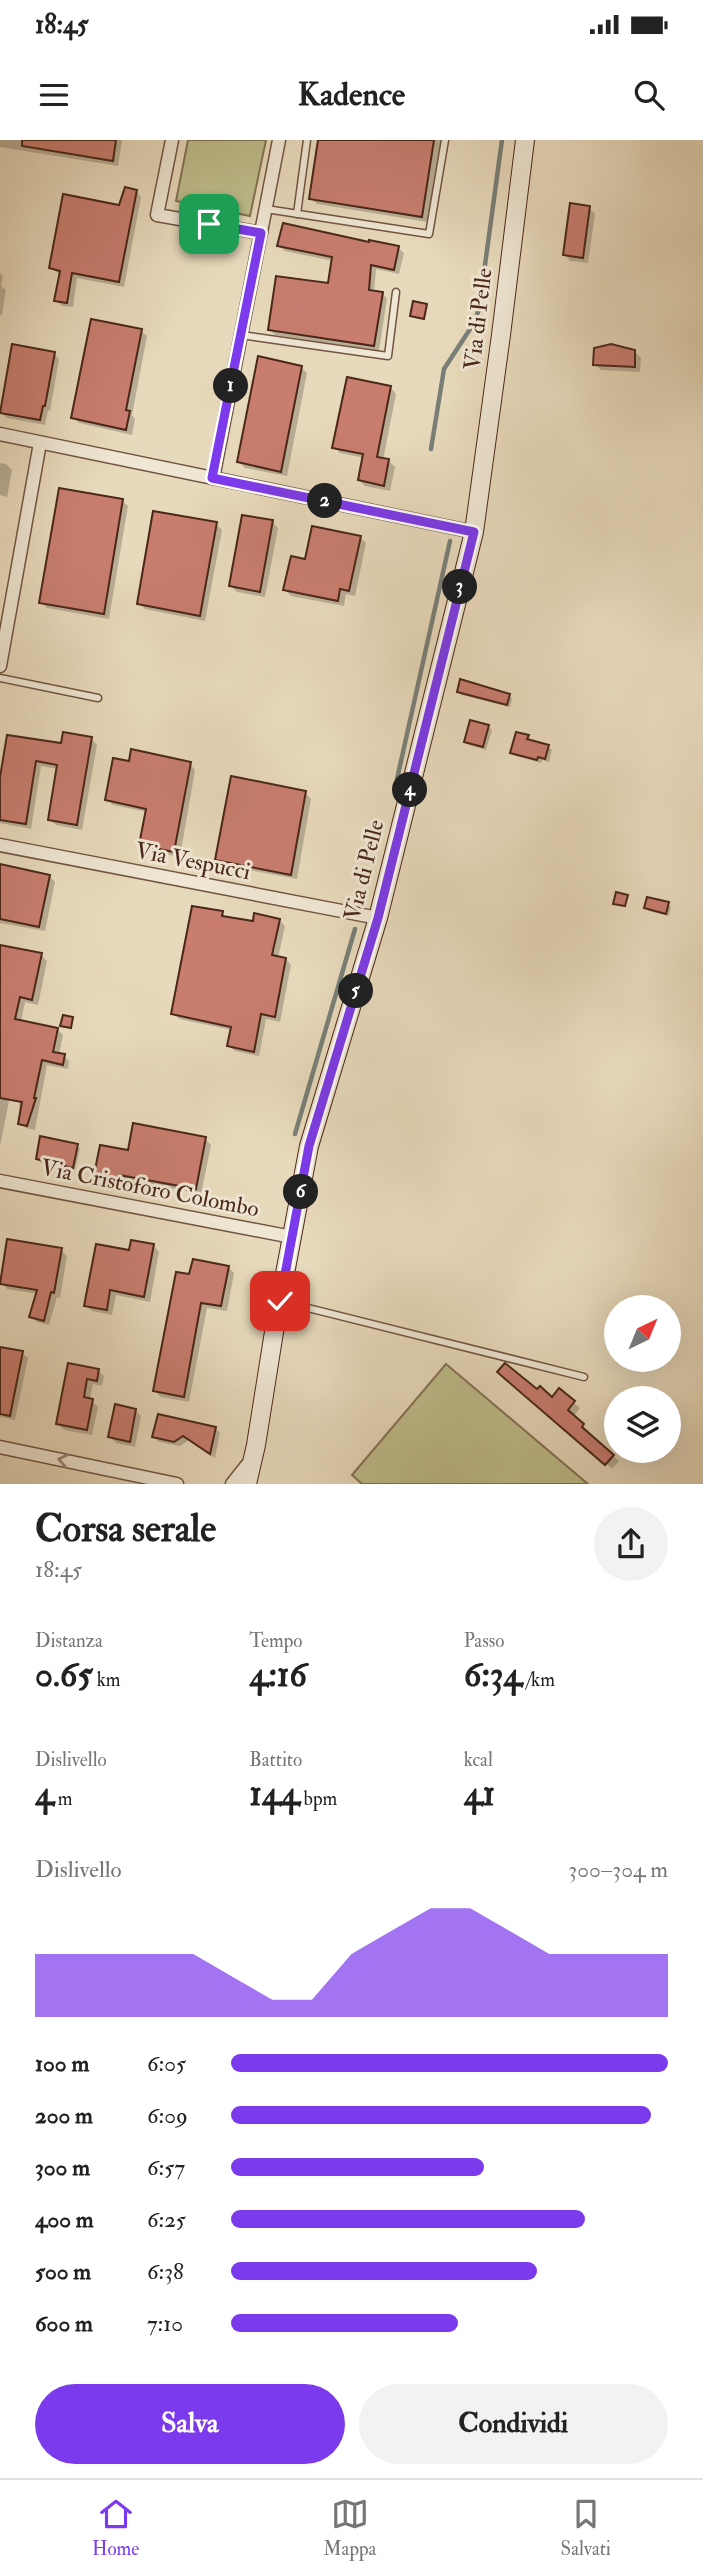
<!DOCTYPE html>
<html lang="it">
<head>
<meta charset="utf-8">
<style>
	:root { --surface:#fff; --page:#f2f2f2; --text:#222; --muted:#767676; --line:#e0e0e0; --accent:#7c3aed }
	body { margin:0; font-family:"IM FELL Double Pica",serif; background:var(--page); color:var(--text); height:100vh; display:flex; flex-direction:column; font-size:26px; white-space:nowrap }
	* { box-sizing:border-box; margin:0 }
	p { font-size:23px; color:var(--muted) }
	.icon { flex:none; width:38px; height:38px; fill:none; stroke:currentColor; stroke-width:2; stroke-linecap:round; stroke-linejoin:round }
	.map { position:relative; height:1344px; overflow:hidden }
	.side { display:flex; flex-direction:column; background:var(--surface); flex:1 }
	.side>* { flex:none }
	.needle { width:46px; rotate:43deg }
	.fabs { position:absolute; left:604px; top:1155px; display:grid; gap:14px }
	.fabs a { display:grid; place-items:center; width:77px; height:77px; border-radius:50%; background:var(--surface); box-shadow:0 7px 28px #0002; font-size:35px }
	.pin { position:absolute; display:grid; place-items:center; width:60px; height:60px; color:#fff; margin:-30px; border-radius:14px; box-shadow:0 4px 10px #0006 }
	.km { position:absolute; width:35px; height:35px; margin:-18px; border-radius:50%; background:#222; color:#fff; font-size:19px; line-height:35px; text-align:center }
	.round { display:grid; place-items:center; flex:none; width:74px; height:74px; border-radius:37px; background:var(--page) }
	.overview { display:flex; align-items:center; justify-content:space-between; height:119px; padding:0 35px }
	h1 { font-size:38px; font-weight:800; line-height:52px }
	.figures { display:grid; grid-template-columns:repeat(3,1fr); gap:10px; height:119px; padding:7px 35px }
	.figures div { display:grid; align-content:center }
	.figures b { font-size:35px; font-weight:800 }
	.figures small { font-size:19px; font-weight:400 }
	.figures p { font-size:19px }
	.chart { height:196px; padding:14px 35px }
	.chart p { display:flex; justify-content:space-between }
	.chart svg { width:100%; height:126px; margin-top:7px; fill:var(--accent); opacity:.7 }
	.cta { display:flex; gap:14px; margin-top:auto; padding:14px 35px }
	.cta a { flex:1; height:80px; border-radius:42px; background:var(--accent); color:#fff; font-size:28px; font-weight:800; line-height:80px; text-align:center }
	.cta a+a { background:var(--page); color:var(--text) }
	ul { padding:0 35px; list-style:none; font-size:23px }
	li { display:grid; grid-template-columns:112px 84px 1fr; align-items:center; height:52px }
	li i { height:18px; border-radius:9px; background:var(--accent) }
	.status { display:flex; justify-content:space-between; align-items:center; height:49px; padding:0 35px; background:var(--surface); direction:ltr }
	.status svg { height:19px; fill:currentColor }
	header { display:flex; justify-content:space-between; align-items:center; height:91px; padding:0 35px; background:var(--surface); font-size:32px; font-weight:800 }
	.tabs { display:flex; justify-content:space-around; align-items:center; height:98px; border-top:2px solid var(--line); background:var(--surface); font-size:19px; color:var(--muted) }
	.tabs a { display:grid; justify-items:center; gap:4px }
	.tabs .current { color:var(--accent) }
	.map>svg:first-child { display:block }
	.green { fill:#bebc8b; stroke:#847252; stroke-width:2 }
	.shadow { fill:#0003 }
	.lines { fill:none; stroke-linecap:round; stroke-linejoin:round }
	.stream { stroke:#797f78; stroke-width:4.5 }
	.building { fill:#c87d6f; stroke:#4a2718; stroke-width:2 }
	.lane-casing { stroke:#715441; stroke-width:9 }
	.street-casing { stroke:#715441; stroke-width:15 }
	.secondary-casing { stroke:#4a2718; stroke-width:20 }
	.lane { stroke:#efe6d3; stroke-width:6 }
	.street { stroke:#efe6d3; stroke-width:12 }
	.secondary { stroke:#efe6d3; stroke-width:18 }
	.oneway { stroke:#9c8676 }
	.route-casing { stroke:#fff; stroke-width:14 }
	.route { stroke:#7c3aed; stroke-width:9 }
	.labels { text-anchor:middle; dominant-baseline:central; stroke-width:6; stroke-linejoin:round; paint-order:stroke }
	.street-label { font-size:23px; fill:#4a2718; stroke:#efe6d3 }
</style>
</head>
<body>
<div class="status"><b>18:45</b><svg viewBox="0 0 49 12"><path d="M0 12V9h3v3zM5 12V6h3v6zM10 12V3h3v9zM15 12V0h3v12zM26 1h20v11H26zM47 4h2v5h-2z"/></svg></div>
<header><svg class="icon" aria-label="menu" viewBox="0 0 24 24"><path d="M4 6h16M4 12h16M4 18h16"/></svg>Kadence<svg class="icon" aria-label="search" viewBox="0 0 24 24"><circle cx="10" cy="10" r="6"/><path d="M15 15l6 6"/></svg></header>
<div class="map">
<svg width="703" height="1344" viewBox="0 0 703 1344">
	<rect width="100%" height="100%" fill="#e7d9bb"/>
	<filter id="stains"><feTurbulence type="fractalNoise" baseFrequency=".00286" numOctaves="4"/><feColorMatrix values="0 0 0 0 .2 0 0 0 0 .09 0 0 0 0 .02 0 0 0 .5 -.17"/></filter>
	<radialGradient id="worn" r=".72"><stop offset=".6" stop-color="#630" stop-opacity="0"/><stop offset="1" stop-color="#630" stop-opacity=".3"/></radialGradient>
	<!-- green -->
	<g class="green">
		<path d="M 188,0 L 266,0 L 250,76 L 176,61 Z"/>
		<path d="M 446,1224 L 588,1344 L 362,1344 L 352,1335 Z"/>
	</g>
	<!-- shadow -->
	<g class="shadow">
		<path d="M 0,0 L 122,0 L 118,26 L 0,7 Z"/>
		<path d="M 320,0 L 441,0 L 427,82 L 317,64 L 311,58 Z"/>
		<path d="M 136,51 L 141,57 L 124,147 L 77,138 L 73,167 L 62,166 L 56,160 L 61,135 L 51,128 Z"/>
		<path d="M 589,68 L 595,74 L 588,123 L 570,121 L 565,115 Z"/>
		<path d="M 279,105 L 398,108 L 404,113 L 399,134 L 376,129 L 374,152 L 382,153 L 387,159 L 379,211 L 275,195 L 269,189 L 330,145 L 333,121 L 285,111 Z"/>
		<path d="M 0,133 L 3,136 L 1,146 L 6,150 L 2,175 L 0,175 Z"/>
		<path d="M 141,191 L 147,196 L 132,275 L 135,279 L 132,295 L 79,283 L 73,277 Z"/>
		<path d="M 635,212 L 641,218 L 640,232 L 601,230 L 595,224 Z"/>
		<path d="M 54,214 L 59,219 L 50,271 L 48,270 L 45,285 L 7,278 L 1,272 Z"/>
		<path d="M 301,227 L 307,233 L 287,336 L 245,328 L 239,322 Z"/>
		<path d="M 391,248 L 396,254 L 383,320 L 389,321 L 395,327 L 390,351 L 365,346 L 359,340 L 364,318 L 340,313 L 334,307 Z"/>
		<path d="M 0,323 L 6,324 L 12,330 L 7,357 L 0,355 Z"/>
		<path d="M 122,361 L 128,366 L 109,479 L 47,468 L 41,462 Z"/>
		<path d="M 272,382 L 278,388 L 265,457 L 237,452 L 231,446 Z"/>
		<path d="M 216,384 L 222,390 L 205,481 L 145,469 L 139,463 Z"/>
		<path d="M 360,397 L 366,403 L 355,456 L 346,454 L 344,466 L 291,456 L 285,450 L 306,421 Z"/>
		<path d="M 459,552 L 509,555 L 512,559 L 510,567 L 462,555 Z"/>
		<path d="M 488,586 L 492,590 L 486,610 L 469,605 L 466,602 Z"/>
		<path d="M 9,597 L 62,605 L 91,599 L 97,605 L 82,690 L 56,685 L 50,679 L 58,629 L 41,626 L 31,689 L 0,683 L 0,648 Z"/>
		<path d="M 528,597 L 531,602 L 548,607 L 552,610 L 549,622 L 542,620 L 541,623 L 516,616 L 512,613 Z"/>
		<path d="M 130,623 L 190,624 L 195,630 L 180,717 L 146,710 L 141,704 L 147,672 L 113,665 L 107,659 Z"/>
		<path d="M 305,653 L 311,659 L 297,739 L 222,725 L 217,719 Z"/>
		<path d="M 0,726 L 49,736 L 55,742 L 45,791 L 0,783 Z"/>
		<path d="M 668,764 L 671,767 L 669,776 L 649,771 L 646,768 Z"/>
		<path d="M 222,773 L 227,778 L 254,784 L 279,780 L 285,786 L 278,818 L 286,819 L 291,825 L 280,882 L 266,879 L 259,916 L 235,911 L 229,906 L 232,890 L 179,879 L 173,873 Z"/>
		<path d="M 0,807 L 41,815 L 47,821 L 38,865 L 25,862 L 21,882 L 57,889 L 63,895 L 59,915 L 64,916 L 69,921 L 68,929 L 47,925 L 35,990 L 26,988 L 20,982 L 17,921 L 0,1006 Z"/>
		<path d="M 205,999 L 211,1005 L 201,1054 L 124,1039 L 123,1044 L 102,1041 L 96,1035 L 129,1012 Z"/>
		<path d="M 77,1006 L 80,1009 L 75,1030 L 40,1022 L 37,1019 Z"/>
		<path d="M 154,1106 L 159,1112 L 150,1162 L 116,1155 L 112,1175 L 92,1171 L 86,1166 L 130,1112 Z"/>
		<path d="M 61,1110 L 67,1116 L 60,1158 L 57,1157 L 49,1185 L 37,1182 L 31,1176 L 38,1154 L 7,1149 L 2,1143 Z"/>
		<path d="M 228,1127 L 234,1133 L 227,1171 L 207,1168 L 189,1262 L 161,1257 L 155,1251 L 191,1136 Z"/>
		<path d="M 0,1208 L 22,1213 L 28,1218 L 15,1280 L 0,1277 Z"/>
		<path d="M 70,1225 L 98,1231 L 104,1236 L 102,1246 L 93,1244 L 90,1259 L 98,1267 L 92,1295 L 64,1290 L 58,1284 Z"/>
		<path d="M 505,1238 L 552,1259 L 560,1250 L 580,1268 L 573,1277 L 588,1291 L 587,1293 L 619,1321 L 612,1329 Z"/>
		<path d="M 135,1270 L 141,1276 L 135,1307 L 116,1303 L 110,1297 Z"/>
		<path d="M 215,1288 L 220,1293 L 215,1318 L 189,1300 L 180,1306 L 159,1302 L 154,1297 Z"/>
	</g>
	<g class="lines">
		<!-- stream -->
		<g class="stream">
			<path d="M 431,309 L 444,229 L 474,183 L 479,169 L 502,0"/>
			<path d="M 397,639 L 450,401"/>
			<path d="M 295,994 L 355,789"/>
		</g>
	</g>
	<!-- building -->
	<g class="building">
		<path d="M 22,0 L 116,0 L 113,21 L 22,6 Z"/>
		<path d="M 318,0 L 434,0 L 422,77 L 309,59 Z"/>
		<path d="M 125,47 L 137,50 L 119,142 L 72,133 L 67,163 L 54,161 L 60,131 L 49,128 L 63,54 L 119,65 Z"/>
		<path d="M 570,63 L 590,66 L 583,118 L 563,115 Z"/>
		<path d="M 283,83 L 369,102 L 369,100 L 399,106 L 394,130 L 371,125 L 369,150 L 383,152 L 374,206 L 268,190 L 276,136 L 328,143 L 332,117 L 277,106 Z"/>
		<path d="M 413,161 L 427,164 L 424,179 L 410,176 Z"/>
		<path d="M 91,179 L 142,189 L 126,270 L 130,271 L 126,290 L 71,278 Z"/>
		<path d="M 12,204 L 55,212 L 45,266 L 43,266 L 40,280 L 0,273 Z"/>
		<path d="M 611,204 L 635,210 L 635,227 L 593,225 L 594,208 Z"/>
		<path d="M 258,216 L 302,226 L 281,332 L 237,322 Z"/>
		<path d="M 347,237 L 391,246 L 377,317 L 389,319 L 384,346 L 358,340 L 363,314 L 332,308 Z"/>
		<path d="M 59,348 L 123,359 L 104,474 L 39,463 Z"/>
		<path d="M 153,371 L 217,382 L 200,476 L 137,464 Z"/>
		<path d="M 242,375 L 273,380 L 260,452 L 229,446 Z"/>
		<path d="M 312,386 L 361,396 L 349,451 L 340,449 L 338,461 L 283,450 L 291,416 L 305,419 Z"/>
		<path d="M 460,539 L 510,554 L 507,565 L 457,552 Z"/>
		<path d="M 470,580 L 489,585 L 483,607 L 464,602 Z"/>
		<path d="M 63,592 L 92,597 L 77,685 L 48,680 L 57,625 L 36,621 L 26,684 L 0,680 L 0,637 L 7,595 L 61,603 Z"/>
		<path d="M 516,592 L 529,595 L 527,599 L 549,605 L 545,619 L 538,617 L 537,620 L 510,613 Z"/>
		<path d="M 131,609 L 191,622 L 174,712 L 139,705 L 146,669 L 105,660 L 113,618 L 129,621 Z"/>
		<path d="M 231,636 L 306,651 L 291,735 L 215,720 Z"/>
		<path d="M 0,724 L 50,735 L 39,787 L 0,779 Z"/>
		<path d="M 616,752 L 628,755 L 625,766 L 613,764 Z"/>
		<path d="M 647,757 L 669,762 L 666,774 L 644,768 Z"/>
		<path d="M 192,766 L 223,771 L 222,776 L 253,781 L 254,773 L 280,779 L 272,815 L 286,818 L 275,877 L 261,874 L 254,912 L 227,906 L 231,887 L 171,874 Z"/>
		<path d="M 0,805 L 42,813 L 32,860 L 20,857 L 15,879 L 58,888 L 53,912 L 65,914 L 63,925 L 42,920 L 34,958 L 36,958 L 27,986 L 18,984 L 22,962 L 0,958 Z"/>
		<path d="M 63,875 L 73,877 L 71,888 L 60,886 Z"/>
		<path d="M 133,983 L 206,997 L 196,1049 L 119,1035 L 118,1039 L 94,1035 L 100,1005 L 128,1010 Z"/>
		<path d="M 40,996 L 78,1004 L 73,1028 L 36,1019 Z"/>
		<path d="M 7,1099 L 62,1108 L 54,1153 L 51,1152 L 44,1181 L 29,1177 L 37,1150 L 0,1144 Z"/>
		<path d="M 131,1100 L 154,1104 L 144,1157 L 110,1150 L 107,1170 L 84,1166 L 96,1104 L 129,1110 Z"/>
		<path d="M 193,1119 L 229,1126 L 221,1166 L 201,1163 L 184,1257 L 153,1251 L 176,1132 L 189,1134 Z"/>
		<path d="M 0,1207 L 23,1211 L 10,1276 L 0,1274 Z"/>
		<path d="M 68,1223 L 99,1229 L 97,1241 L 87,1239 L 84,1257 L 93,1259 L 87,1290 L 56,1284 Z"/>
		<path d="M 505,1223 L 537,1249 L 540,1246 L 552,1257 L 559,1248 L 575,1261 L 568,1270 L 584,1284 L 582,1287 L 614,1315 L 605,1325 L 497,1232 Z"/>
		<path d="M 115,1264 L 136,1269 L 130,1302 L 108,1297 Z"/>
		<path d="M 158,1274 L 216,1287 L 210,1314 L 183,1296 L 174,1302 L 152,1297 Z"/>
	</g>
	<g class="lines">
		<defs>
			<g id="lane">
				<path d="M 266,69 L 429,94 L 445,0"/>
				<path d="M 297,74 L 307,0"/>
				<path d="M 241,195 L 388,216 L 396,152"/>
				<path d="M 0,538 L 98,558"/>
				<path d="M 280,1161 L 584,1237"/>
			</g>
			<g id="street">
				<path d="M 172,0 L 157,75 L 261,93"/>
				<path d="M 0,294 L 474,392"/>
				<path d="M 213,338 L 279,0"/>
				<path d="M 0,526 L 40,303"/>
				<path d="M 0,705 L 378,778"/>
				<path d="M 0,1041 L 292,1097"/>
				<path d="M 0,1307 L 177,1344"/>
				<path d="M 232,1344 L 247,1325"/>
			</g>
			<path id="secondary" d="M 247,1344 L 256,1305 L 274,1192 L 309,1006 L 378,778 L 474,392 L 501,195 L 525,0"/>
		</defs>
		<!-- lane casing -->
		<use href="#lane" class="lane-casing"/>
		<!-- street casing -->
		<use href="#street" class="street-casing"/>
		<!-- secondary casing -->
		<use href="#secondary" class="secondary-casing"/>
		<!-- lane -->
		<use href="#lane" class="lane"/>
		<!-- street -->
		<use href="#street" class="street"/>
		<!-- secondary -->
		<use href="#secondary" class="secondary"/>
	</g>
	<!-- one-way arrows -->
	<defs><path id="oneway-chevron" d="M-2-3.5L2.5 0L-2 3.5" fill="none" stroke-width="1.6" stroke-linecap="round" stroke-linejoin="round" transform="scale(1.75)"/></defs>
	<use class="oneway" href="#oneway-chevron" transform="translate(63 1320) rotate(-168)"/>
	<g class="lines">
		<defs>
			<path id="route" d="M 209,84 L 261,93 L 212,338 L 474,392 L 378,778 L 309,1006 L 280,1161"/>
		</defs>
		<!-- route casing -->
		<use href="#route" class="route-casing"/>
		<!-- route -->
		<use href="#route" class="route"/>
	</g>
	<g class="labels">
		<!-- street labels -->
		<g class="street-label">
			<text transform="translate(478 179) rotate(-83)">Via di Pelle</text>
			<text transform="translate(193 721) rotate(11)">Via Vespucci</text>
			<text transform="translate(364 730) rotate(-76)">Via di Pelle</text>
			<text transform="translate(150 1048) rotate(11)">Via Cristoforo Colombo</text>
		</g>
	</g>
	<rect width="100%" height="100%" filter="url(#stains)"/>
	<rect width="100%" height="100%" fill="url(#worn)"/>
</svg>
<div class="fabs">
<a><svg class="needle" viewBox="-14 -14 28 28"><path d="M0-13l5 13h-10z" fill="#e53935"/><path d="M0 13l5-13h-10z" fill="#767676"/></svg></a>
<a><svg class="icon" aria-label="layers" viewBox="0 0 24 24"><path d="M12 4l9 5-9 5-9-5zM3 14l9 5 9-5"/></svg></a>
</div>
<div class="pin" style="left:209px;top:84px;background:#1e9e55"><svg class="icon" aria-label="arrive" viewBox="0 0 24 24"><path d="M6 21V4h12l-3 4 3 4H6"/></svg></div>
<div class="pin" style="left:280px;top:1161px;background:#d93025"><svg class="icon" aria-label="check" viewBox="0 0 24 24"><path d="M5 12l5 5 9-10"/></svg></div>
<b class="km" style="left:231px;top:246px">1</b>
<b class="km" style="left:325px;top:361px">2</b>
<b class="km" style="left:460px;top:447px">3</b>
<b class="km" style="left:410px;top:650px">4</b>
<b class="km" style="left:356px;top:851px">5</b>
<b class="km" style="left:301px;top:1052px">6</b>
</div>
<section class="side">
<div class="overview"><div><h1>Corsa serale</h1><p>18:45</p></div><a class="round"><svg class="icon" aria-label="share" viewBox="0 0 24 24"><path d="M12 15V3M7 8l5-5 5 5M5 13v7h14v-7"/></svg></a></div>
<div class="figures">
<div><p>Distanza</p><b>0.65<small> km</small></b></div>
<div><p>Tempo</p><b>4:16</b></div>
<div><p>Passo</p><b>6:34<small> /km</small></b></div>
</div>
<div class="figures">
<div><p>Dislivello</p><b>4<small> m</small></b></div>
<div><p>Battito</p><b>144<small> bpm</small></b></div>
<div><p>kcal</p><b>41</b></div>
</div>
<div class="chart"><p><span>Dislivello</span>300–304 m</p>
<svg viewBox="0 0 160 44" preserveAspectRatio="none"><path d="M0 44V22L10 22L20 22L30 22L40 22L50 30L60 38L70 38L80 22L90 14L100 6L110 6L120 14L130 22L140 22L150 22L160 22V44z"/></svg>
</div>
<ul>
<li><b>100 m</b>6:05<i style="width:100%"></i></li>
<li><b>200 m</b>6:09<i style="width:96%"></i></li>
<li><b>300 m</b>6:57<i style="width:58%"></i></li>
<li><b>400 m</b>6:25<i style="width:81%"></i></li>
<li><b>500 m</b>6:38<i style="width:70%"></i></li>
<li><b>600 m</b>7:10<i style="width:52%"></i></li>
</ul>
<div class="cta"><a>Salva</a><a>Condividi</a></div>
</section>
<nav class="tabs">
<a class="current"><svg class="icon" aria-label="home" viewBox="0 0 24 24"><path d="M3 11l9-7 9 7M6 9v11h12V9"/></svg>Home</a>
<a><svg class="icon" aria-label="map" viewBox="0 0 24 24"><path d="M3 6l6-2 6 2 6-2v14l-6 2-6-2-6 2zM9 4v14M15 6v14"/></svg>Mappa</a>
<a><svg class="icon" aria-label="saved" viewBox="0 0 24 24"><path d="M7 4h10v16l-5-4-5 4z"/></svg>Salvati</a>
</nav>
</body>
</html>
